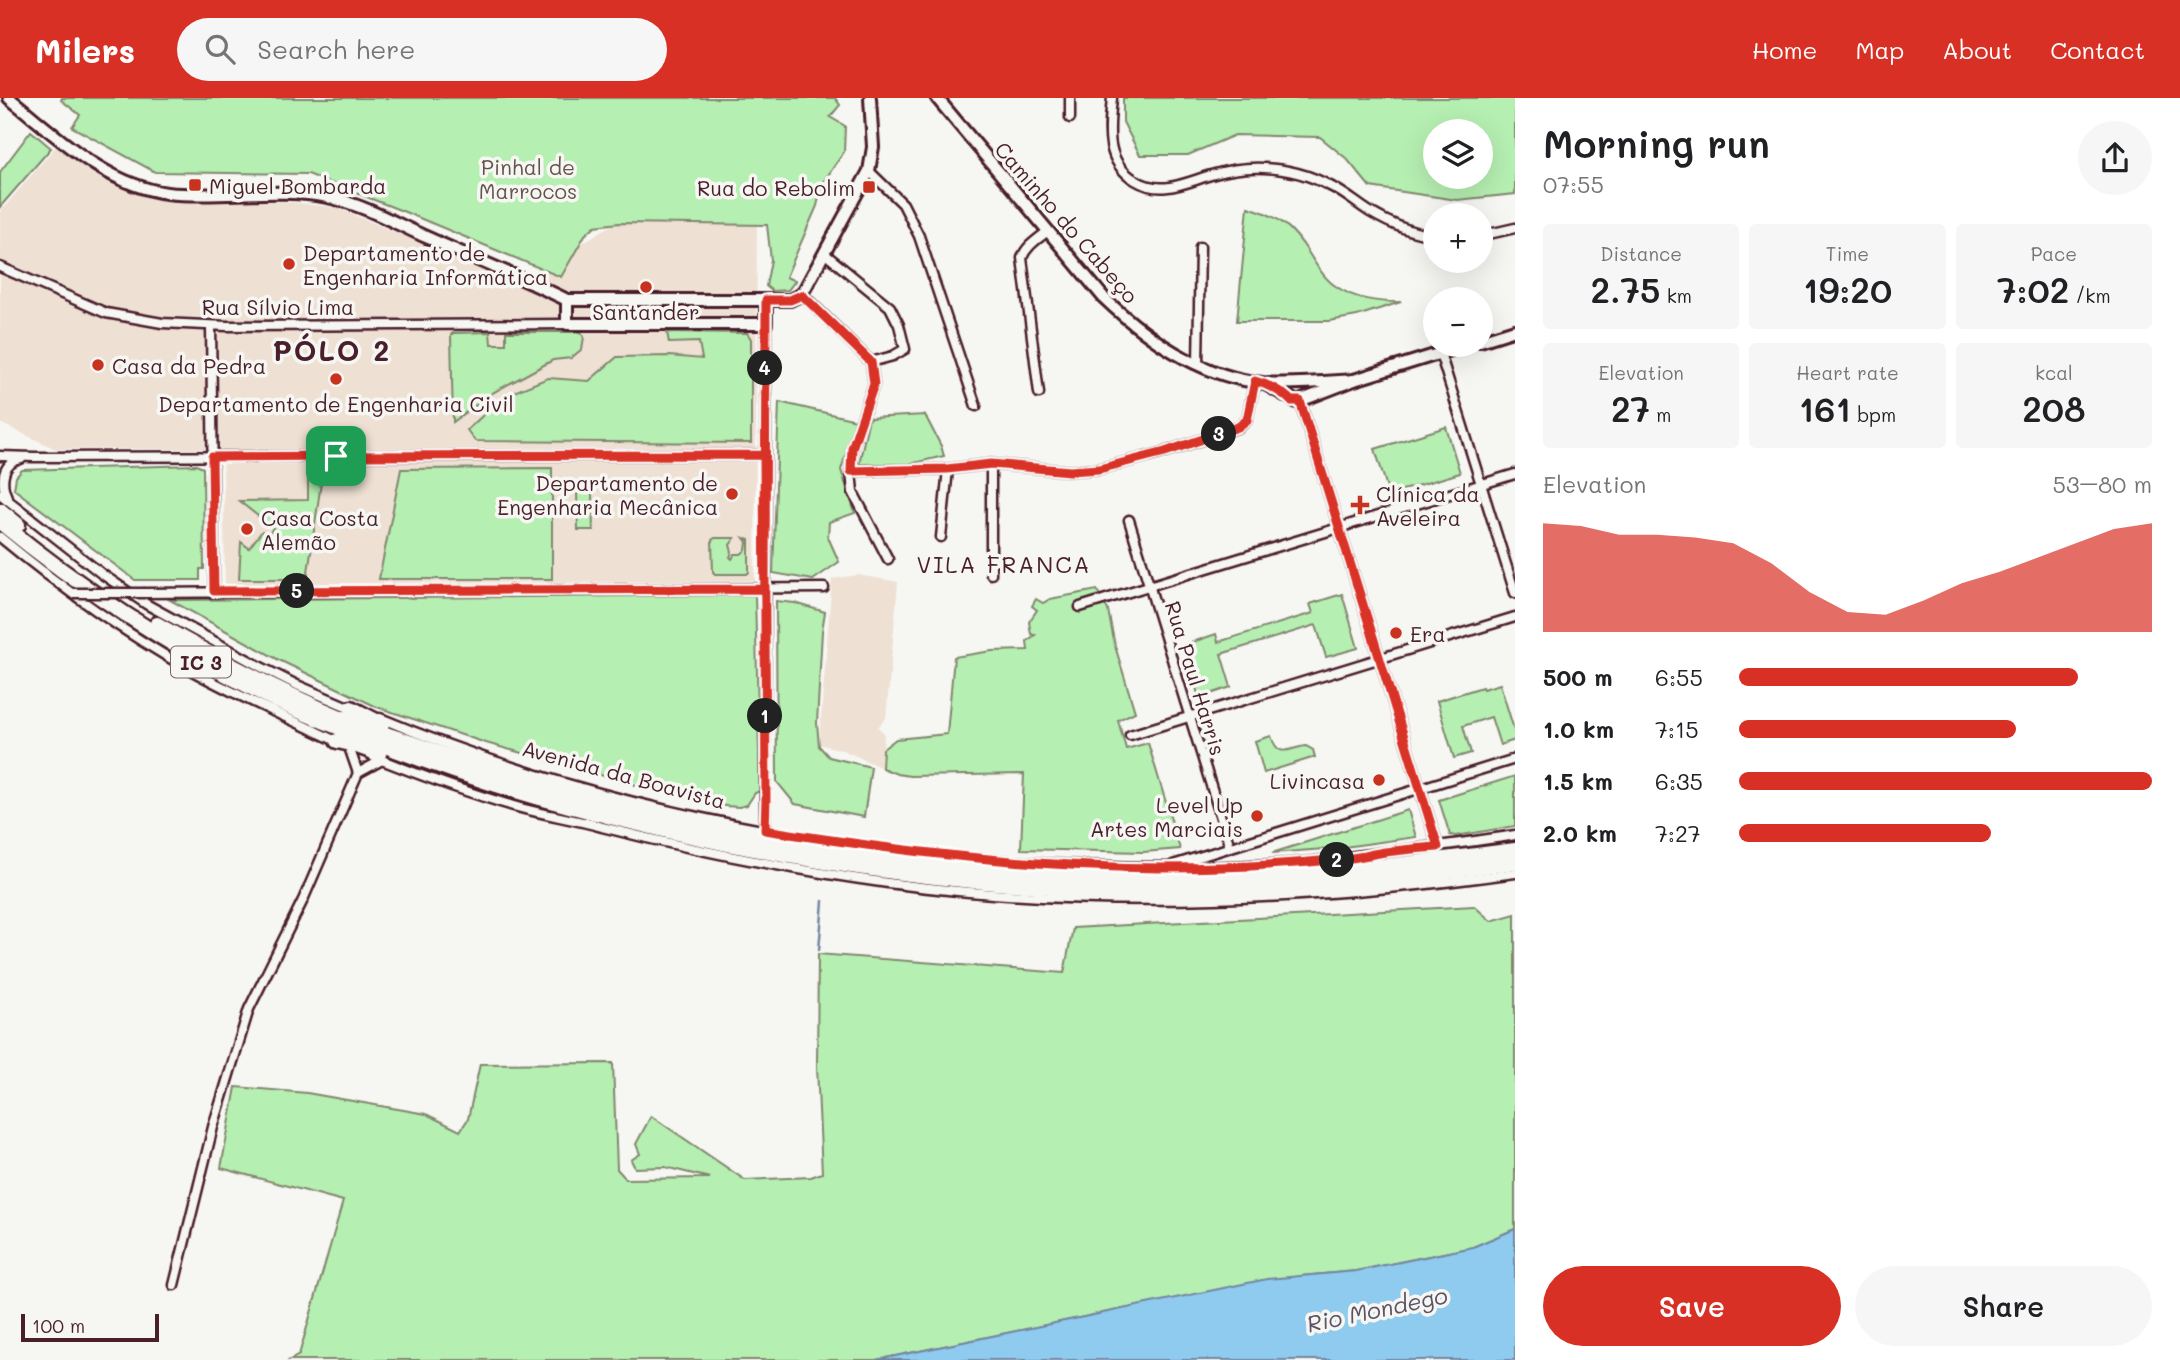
<!DOCTYPE html>
<html lang="en">
<head>
<meta charset="utf-8">
<style>
	:root { --surface:#fff; --page:#f6f6f6; --text:#202124; --muted:#757577; --accent:#d93025 }
	body { margin:0; font-family:Mali,sans-serif; background:var(--page); color:var(--text); height:100vh; display:flex; flex-direction:column; font-size:26px; white-space:nowrap }
	* { box-sizing:border-box; margin:0 }
	p { font-size:23px; color:var(--muted) }
	.icon { flex:none; width:38px; height:38px; fill:none; stroke:currentColor; stroke-width:2; stroke-linecap:round; stroke-linejoin:round }
	.map { position:relative; flex:1; overflow:hidden }
	.side { display:flex; flex-direction:column; background:var(--surface); width:665px }
	.side>* { flex:none }
	.fabs { position:absolute; left:1423px; top:21px; display:grid; gap:14px }
	.fabs a { display:grid; place-items:center; width:70px; height:70px; border-radius:50%; background:var(--surface); box-shadow:0 7px 28px #0002; font-size:35px }
	.scale { position:absolute; left:21px; bottom:18px; width:138px; box-sizing:border-box; padding-left:7px; border:4px solid #4a1f2b; border-top:0; font-size:19px; line-height:24px; white-space:nowrap; color:#4a1f2b; -webkit-text-stroke:5px #f6f6f2; paint-order:stroke }
	.pin { position:absolute; display:grid; place-items:center; width:60px; height:60px; color:#fff; margin:-30px; border-radius:14px; box-shadow:0 4px 10px #0006 }
	.km { position:absolute; width:35px; height:35px; margin:-18px; border-radius:50%; background:#222; color:#fff; font-size:19px; line-height:35px; text-align:center }
	.round { display:grid; place-items:center; flex:none; width:74px; height:74px; border-radius:37px; background:var(--page) }
	.summary { display:flex; align-items:center; justify-content:space-between; height:119px; padding:0 28px }
	h1 { font-size:38px; font-weight:600; line-height:52px }
	.metrics { display:grid; grid-template-columns:repeat(3,1fr); gap:10px; height:119px; padding:7px 28px }
	.metrics div { display:grid; align-content:center; border-radius:7px; background:var(--page); text-align:center }
	.metrics b { font-size:35px; font-weight:600 }
	.metrics small { font-size:19px; font-weight:400 }
	.metrics p { font-size:19px }
	.chart { height:196px; padding:14px 28px }
	.chart p { display:flex; justify-content:space-between }
	.chart svg { width:100%; height:126px; margin-top:7px; fill:var(--accent); opacity:.7 }
	.action { display:flex; gap:14px; margin-top:auto; padding:14px 28px }
	.action a { flex:1; height:80px; border-radius:42px; background:var(--accent); color:#fff; font-size:28px; font-weight:600; line-height:80px; text-align:center }
	.action a+a { background:var(--page); color:var(--text) }
	ul { padding:0 28px; list-style:none; font-size:23px }
	li { display:grid; grid-template-columns:112px 84px 1fr; align-items:center; height:52px }
	li i { height:18px; border-radius:9px; background:var(--accent) }
	header { display:flex; align-items:center; gap:42px; box-sizing:border-box; height:98px; padding:0 35px; background:var(--accent); color:#fff }
	header strong { font-size:33px }
	nav { display:flex; gap:38px; margin-inline-start:auto; font-size:24px }
	.search { width:490px; height:63px; background:var(--page); display:flex; align-items:center; gap:18px; box-sizing:border-box; padding:0 24px; border-radius:38px; color:var(--muted); font-size:26px }
	main { display:flex; flex:1; min-height:0 }
	.map>svg:first-child { display:block }
	.built { fill:#eee0d3 }
	.green { fill:#b6efb2; stroke:#80876e; stroke-width:2; fill-rule:evenodd }
	.water { fill:#8ecbee; stroke:#7386a0; stroke-width:2 }
	.lines { fill:none; stroke-linecap:round; stroke-linejoin:round }
	.stream { stroke:#7386a0; stroke-width:2.5 }
	.minor-casing { stroke:#4a1f2b; stroke-width:13 }
	.tertiary-casing { stroke:#4a1f2b; stroke-width:16 }
	.trunk-casing { stroke:#4a1f2b; stroke-width:19 }
	.minor { stroke:#f6f6f2; stroke-width:8 }
	.tertiary { stroke:#f6f6f2; stroke-width:10 }
	.trunk { stroke:#f6f6f2; stroke-width:14 }
	.minor-bridge-casing { stroke:#4a1f2b; stroke-width:13; stroke-linecap:butt }
	.minor-bridge { stroke:#f6f6f2; stroke-width:8 }
	.route-casing { stroke:#fff; stroke-width:14 }
	.route { stroke:#d93025; stroke-width:9 }
	.poi-dot { fill:#c8321e; stroke:#f6f6f2; stroke-width:2.5 }
	.labels { text-anchor:middle; dominant-baseline:central; stroke-width:7; stroke-linejoin:round; paint-order:stroke }
	.shield { fill:#f6f6f2; stroke:#7e6067; stroke-width:2 }
	.shield-label { font-size:19px; font-weight:bold; fill:#4a1f2b }
	.park-label { font-size:21px; fill:#65534d; stroke:#f6f6f2 }
	.poi-label { font-size:21px; fill:#4a1f2b; stroke:#f6f6f2; text-anchor:start }
	.street-label { font-size:21px; fill:#4a1f2b; stroke:#f6f6f2 }
	.neighbourhood-label { font-size:23px; letter-spacing:2px; fill:#4a1f2b; stroke:#f6f6f2 }
	.water-label { font-size:23px; font-style:italic; fill:#5e5366; stroke:#f6f6f2 }
	.district-label { font-size:28px; font-weight:bold; letter-spacing:2px; fill:#4a1f2b; stroke:#f6f6f2 }
</style>
</head>
<body>
<header>
<strong>Milers</strong>
<div class="search"><svg class="icon" aria-label="search" viewBox="0 0 24 24"><circle cx="10" cy="10" r="6"/><path d="M15 15l6 6"/></svg>Search here</div>
<nav><a>Home</a><a>Map</a><a>About</a><a>Contact</a></nav>
</header>
<main>
<div class="map">
<svg width="1515" height="1262" viewBox="0 0 1515 1262">
	<rect width="100%" height="100%" fill="#f6f6f2"/>
	<filter id="ink" filterUnits="userSpaceOnUse"><feTurbulence type="fractalNoise" baseFrequency=".0143" numOctaves="2"/><feDisplacementMap in="SourceGraphic" scale="14" xChannelSelector="R" yChannelSelector="G"/><feConvolveMatrix kernelMatrix="1 2 1 2 8 2 1 2 1" color-interpolation-filters="sRGB"/></filter>
	<g filter="url(#ink)">
		<!-- built -->
		<g class="built">
			<path d="M 58,46 L 174,100 L 291,104 L 338,110 L 516,185 L 653,102 L 757,103 L 755,483 L 225,486 L 223,351 L 56,351 L 0,325 L 0,114 Z"/>
			<path d="M 858,477 L 898,484 L 886,620 L 878,629 L 884,635 L 882,670 L 843,652 L 819,646 L 832,481 Z"/>
		</g>
		<!-- green -->
		<g class="green">
			<path d="M 62,0 L 835,0 L 840,7 L 830,19 L 845,28 L 844,54 L 822,86 L 817,108 L 786,179 L 795,183 L 788,192 L 772,193 L 766,188 L 771,162 L 767,127 L 619,125 L 595,128 L 585,137 L 561,179 L 405,114 L 308,76 L 155,74 L 72,29 L 80,17 L 61,2 Z"/>
			<path d="M 1123,0 L 1515,0 L 1515,96 L 1457,102 L 1370,89 L 1347,61 L 1320,39 L 1235,37 L 1188,57 L 1140,57 L 1123,24 ZM 1435,33 L 1480,33 L 1480,79 L 1435,79 Z"/>
			<path d="M 31,33 L 51,50 L 0,109 L 0,74 Z"/>
			<path d="M 1248,109 C 1279,118 1293,129 1310,157 C 1316,167 1324,180 1334,187 C 1355,202 1377,204 1401,204 L 1357,218 L 1329,223 L 1237,223 Z"/>
			<path d="M 490,234 L 491,246 L 506,246 L 506,234 L 581,234 L 584,239 L 582,251 L 571,260 L 553,262 L 494,294 L 453,324 L 451,237 L 453,235 Z"/>
			<path d="M 667,234 L 747,235 L 751,241 L 751,345 L 475,343 L 467,332 L 504,298 L 548,280 L 589,283 L 617,259 L 669,258 L 702,261 L 699,244 L 669,245 Z"/>
			<path d="M 779,304 L 856,322 L 841,372 L 855,415 L 829,424 L 828,439 L 839,464 L 813,482 L 773,475 Z"/>
			<path d="M 925,317 L 941,348 L 944,358 L 909,366 L 859,366 L 869,320 Z"/>
			<path d="M 1446,329 L 1460,375 L 1389,396 L 1375,351 Z"/>
			<path d="M 196,367 L 203,370 L 204,471 L 200,471 L 200,482 L 135,482 L 14,391 L 16,379 L 22,372 Z"/>
			<path d="M 552,370 L 552,481 L 379,481 L 401,371 Z"/>
			<path d="M 323,371 L 307,481 L 239,481 L 241,444 L 249,450 L 262,433 L 268,437 L 273,430 L 239,403 L 308,402 L 308,372 Z"/>
			<path d="M 577,395 L 592,395 L 593,432 L 578,432 Z"/>
			<path d="M 715,440 L 735,440 L 730,447 L 732,454 L 730,459 L 732,461 L 735,456 L 741,456 L 746,452 L 747,444 L 744,440 L 749,442 L 749,474 L 747,476 L 715,476 L 713,474 L 712,442 Z"/>
			<path d="M 1097,492 L 1108,512 L 1115,548 L 1135,614 L 1118,622 L 1126,651 L 1148,645 L 1180,751 L 1143,754 L 1021,751 L 1024,676 L 910,678 L 897,676 L 882,670 L 883,651 L 896,641 L 947,636 L 954,559 L 992,553 L 1028,552 L 1027,543 L 1035,537 L 1031,536 L 1029,524 L 1037,512 L 1032,508 L 1036,501 L 1043,505 L 1050,501 Z"/>
			<path d="M 1342,496 L 1358,550 L 1326,559 L 1316,527 L 1221,556 L 1231,589 L 1199,600 L 1184,547 L 1216,536 L 1218,544 L 1313,515 L 1310,506 Z"/>
			<path d="M 755,497 L 760,693 L 755,695 L 747,707 L 739,709 L 725,708 L 647,690 L 486,645 L 377,609 L 279,562 L 170,502 Z"/>
			<path d="M 776,503 L 795,505 L 825,514 L 822,533 L 817,625 L 819,648 L 829,659 L 871,669 L 864,719 L 795,706 L 777,684 Z"/>
			<path d="M 1500,586 L 1515,635 L 1515,642 L 1500,647 L 1491,619 L 1463,628 L 1471,655 L 1454,660 L 1437,603 L 1482,589 L 1483,591 Z"/>
			<path d="M 1271,638 C 1279,662 1288,650 1306,648 L 1313,652 L 1315,659 L 1264,675 L 1255,643 Z"/>
			<path d="M 1515,678 L 1515,728 L 1456,738 L 1450,737 L 1439,702 Z"/>
			<path d="M 1408,712 L 1416,739 L 1337,750 L 1272,755 Z"/>
			<path d="M 1474,808 L 1491,823 L 1515,816 L 1515,1131 L 1473,1149 L 1356,1173 L 1300,1178 L 1108,1214 L 876,1262 L 290,1262 L 299,1257 L 343,1103 L 221,1070 L 236,989 L 307,995 L 426,1016 L 460,1033 L 468,1021 L 480,966 L 613,965 L 617,1071 L 626,1081 L 710,1080 L 665,1069 L 635,1070 L 631,1062 L 640,1056 L 636,1046 L 651,1018 L 745,1082 L 811,1079 L 822,1075 L 817,969 L 818,856 L 1064,875 L 1073,830 Z"/>
		</g>
		<!-- water -->
		<path class="water" d="M 1515,1131 L 1515,1262 L 876,1262 L 1267,1181 L 1356,1173 L 1473,1149 Z"/>
		<g class="lines">
			<!-- stream -->
			<path class="stream" d="M 819,852 L 823,803"/>
			<defs>
				<g id="minor">
					<path d="M 1112,0 C 1109,31 1104,63 1135,82 C 1161,98 1184,85 1211,77 C 1228,72 1246,69 1264,70 C 1286,71 1310,77 1330,88 C 1345,95 1357,106 1370,114 C 1390,126 1412,135 1435,138"/>
					<path d="M 1070,20 L 1070,0"/>
					<path d="M 869,73 L 903,106 L 919,138 L 976,308"/>
					<path d="M 1480,138 L 1515,130"/>
					<path d="M 824,155 L 890,209 L 899,227 L 905,251 L 893,258 L 871,264"/>
					<path d="M 0,169 L 106,215 L 162,225 L 227,228 L 567,226"/>
					<path d="M 802,196 L 871,264 L 874,286 L 852,350 L 851,373 L 853,394 L 888,461"/>
					<path d="M 211,228 L 212,304"/>
					<path d="M 1440,255 L 1515,495"/>
					<path d="M 1198,266 L 1200,149"/>
					<path d="M 1039,295 L 1022,160 C 1026,148 1038,141 1048,133"/>
					<path d="M 1300,303 L 1438,749"/>
					<path d="M 212,308 L 214,493"/>
					<path d="M 0,358 L 34,359 L 764,357"/>
					<path d="M 991,366 L 991,476"/>
					<path d="M 851,373 L 948,371 L 991,366 L 1070,373 L 1099,371 L 1165,354 L 1239,329 L 1247,322 L 1255,283"/>
					<path d="M 0,396 L 102,476 L 146,506 L 261,569 L 297,587 L 355,612"/>
					<path d="M 7,399 C 0,384 2,365 21,361"/>
					<path d="M 1129,422 L 1230,749"/>
					<path d="M 0,439 C 58,487 121,533 187,570 C 237,598 289,620 340,645"/>
					<path d="M 941,439 L 948,371"/>
					<path d="M 145,495 L 824,490"/>
					<path d="M 1080,509 L 1515,376"/>
					<path d="M 380,620 C 663,738 992,783 1296,765 C 1327,763 1357,757 1388,754 C 1431,749 1473,744 1515,737"/>
					<path d="M 1130,637 L 1515,519"/>
					<path d="M 349,649 L 358,675"/>
					<path d="M 374,659 C 422,678 468,695 517,709 C 545,717 574,721 602,729 C 697,753 792,772 888,785 C 1096,813 1308,804 1515,775"/>
					<path d="M 765,732 L 766,226"/>
					<path d="M 1173,767 L 1515,661"/>
					<path d="M 174,1187 L 213,1029 L 249,911 L 303,802 L 358,675 L 382,662"/>
				</g>
				<g id="tertiary">
					<path d="M 9,0 C 56,37 105,87 167,95 C 221,101 278,88 332,100 C 365,108 395,125 426,139 C 473,160 520,179 567,202"/>
					<path d="M 937,0 L 1104,200 C 1147,241 1202,279 1263,285 C 1294,287 1324,284 1354,282"/>
					<rect x="567" y="202" width="199" height="24"/>
					<path d="M 766,202 L 790,202 L 802,196 L 869,73 L 873,49 L 870,0"/>
					<path d="M 1480,243 L 1515,232"/>
					<path d="M 1265,286 L 1297,304 L 1354,282 L 1467,247"/>
				</g>
				<g id="trunk">
					<path d="M 0,412 L 18,427"/>
					<path d="M 0,424 C 85,494 177,553 275,602 C 302,615 330,626 357,637 C 427,665 497,689 569,708 C 762,761 955,790 1155,793 C 1274,794 1398,781 1515,764"/>
					<path d="M 157,526 C 218,561 280,594 345,621 C 367,630 390,637 412,645 C 458,662 505,677 553,690 C 750,746 952,778 1157,780 C 1277,781 1396,768 1515,752"/>
					<path d="M 351,610 L 382,626"/>
					<path d="M 337,643 L 351,646 L 379,656"/>
				</g>
			</defs>
			<!-- minor casing -->
			<use href="#minor" class="minor-casing"/>
			<!-- tertiary casing -->
			<use href="#tertiary" class="tertiary-casing"/>
			<!-- trunk casing -->
			<use href="#trunk" class="trunk-casing"/>
			<!-- minor -->
			<use href="#minor" class="minor"/>
			<!-- tertiary -->
			<use href="#tertiary" class="tertiary"/>
			<!-- trunk -->
			<use href="#trunk" class="trunk"/>
			<defs>
				<path id="minor-bridge" d="M 73,495 L 145,495"/>
			</defs>
			<!-- minor-bridge casing -->
			<use href="#minor-bridge" class="minor-bridge-casing"/>
			<!-- minor-bridge -->
			<use href="#minor-bridge" class="minor-bridge"/>
		</g>
	</g>
	<g class="lines" filter="url(#ink)">
		<defs>
			<path id="route" d="M 336,358 L 764,357 L 766,701 L 765,732 C 897,753 1028,769 1162,770 C 1222,770 1283,767 1343,761 C 1357,760 1371,756 1385,754 C 1402,752 1420,750 1438,749 L 1300,303 L 1291,303 C 1283,294 1267,286 1255,283 L 1247,322 L 1238,329 L 1165,354 L 1099,371 L 1070,373 L 991,366 L 947,371 L 851,373 L 852,350 L 874,286 L 871,264 L 802,197 L 790,202 L 766,202 L 765,491 L 214,493 L 212,359 L 336,358"/>
		</defs>
		<!-- route casing -->
		<use href="#route" class="route-casing"/>
		<!-- route -->
		<use href="#route" class="route"/>
	</g>
	<!-- markers -->
	<g class="poi-dot">
		<rect x="188" y="80" width="14" height="14" rx="3.5"/>
		<rect x="862" y="82" width="14" height="14" rx="3.5"/>
		<circle cx="289" cy="166" r="7"/>
		<circle cx="646" cy="189" r="7"/>
		<circle cx="98" cy="267" r="7"/>
		<circle cx="336" cy="281" r="7"/>
		<circle cx="732" cy="396" r="7"/>
		<path d="M1356.5 396.5h7v7h7v7h-7v7h-7v-7h-7v-7h7z"/>
		<circle cx="247" cy="431" r="7"/>
		<circle cx="1396" cy="535" r="7"/>
		<circle cx="1379" cy="682" r="7"/>
		<circle cx="1257" cy="718" r="7"/>
	</g>
	<g class="labels">
		<!-- shield labels -->
		<rect class="shield" x="171" y="548.5" width="60" height="31" rx="5"/>
		<g class="shield-label">
			<text x="201" y="564">IC 3</text>
		</g>
		<!-- park labels -->
		<g class="park-label">
			<text x="528" y="68">Pinhal de<tspan x="528" dy="24">Marrocos</tspan></text>
		</g>
		<!-- poi labels -->
		<g class="poi-label">
			<text x="209" y="87">Miguel Bombarda</text>
			<text x="855" y="89" text-anchor="end">Rua do Rebolim</text>
			<text x="303" y="154">Departamento de<tspan x="303" dy="24">Engenharia Informática</tspan></text>
			<text x="646" y="213" text-anchor="middle">Santander</text>
			<text x="112" y="267">Casa da Pedra</text>
			<text x="336" y="305" text-anchor="middle">Departamento de Engenharia Civil</text>
			<text x="718" y="384" text-anchor="end">Departamento de<tspan x="718" dy="24">Engenharia Mecânica</tspan></text>
			<text x="1376" y="395">Clínica da<tspan x="1376" dy="24">Aveleira</tspan></text>
			<text x="261" y="419">Casa Costa<tspan x="261" dy="24">Alemão</tspan></text>
			<text x="1410" y="535">Era</text>
			<text x="1365" y="682" text-anchor="end">Livincasa</text>
			<text x="1243" y="706" text-anchor="end">Level Up<tspan x="1243" dy="24">Artes Marciais</tspan></text>
		</g>
		<!-- street labels -->
		<g class="street-label">
			<text transform="translate(1067 124) rotate(49)">Caminho do Cabeço</text>
			<text x="278" y="208">Rua Sílvio Lima</text>
			<text transform="translate(1196 580) rotate(73)">Rua Paul Harris</text>
			<text transform="translate(624 676) rotate(15)">Avenida da Boavista</text>
		</g>
		<!-- neighbourhood labels -->
		<g class="neighbourhood-label">
			<text x="1004" y="466">VILA FRANCA</text>
		</g>
		<!-- water labels -->
		<g class="water-label">
			<text transform="translate(1377 1211) rotate(-12)">Rio Mondego</text>
		</g>
		<!-- district labels -->
		<g class="district-label">
			<text x="332" y="252">PÓLO 2</text>
		</g>
	</g>
</svg>
<div class="fabs">
<a><svg class="icon" aria-label="layers" viewBox="0 0 24 24"><path d="M12 4l9 5-9 5-9-5zM3 14l9 5 9-5"/></svg></a>
<a>+</a>
<a>−</a>
</div>
<div class="scale">100 m</div>
<div class="pin" style="left:336px;top:358px;background:#1e9e55"><svg class="icon" aria-label="arrive" viewBox="0 0 24 24"><path d="M6 21V4h12l-3 4 3 4H6"/></svg></div>
<b class="km" style="left:765px;top:618px">1</b>
<b class="km" style="left:1337px;top:762px">2</b>
<b class="km" style="left:1219px;top:336px">3</b>
<b class="km" style="left:765px;top:270px">4</b>
<b class="km" style="left:297px;top:493px">5</b>
</div>
<section class="side">
<div class="summary"><div><h1>Morning run</h1><p>07:55</p></div><a class="round"><svg class="icon" aria-label="share" viewBox="0 0 24 24"><path d="M12 15V3M7 8l5-5 5 5M5 13v7h14v-7"/></svg></a></div>
<div class="metrics">
<div><p>Distance</p><b>2.75<small> km</small></b></div>
<div><p>Time</p><b>19:20</b></div>
<div><p>Pace</p><b>7:02<small> /km</small></b></div>
</div>
<div class="metrics">
<div><p>Elevation</p><b>27<small> m</small></b></div>
<div><p>Heart rate</p><b>161<small> bpm</small></b></div>
<div><p>kcal</p><b>208</b></div>
</div>
<div class="chart"><p><span>Elevation</span>53–80 m</p>
<svg viewBox="0 0 160 44" preserveAspectRatio="none"><path d="M0 44V6L10 7L20 10L30 10L40 11L50 13L60 20L70 30L80 37L90 38L100 33L110 27L120 23L130 18L140 13L150 8L160 6V44z"/></svg>
</div>
<ul>
<li><b>500 m</b>6:55<i style="width:82%"></i></li>
<li><b>1.0 km</b>7:15<i style="width:67%"></i></li>
<li><b>1.5 km</b>6:35<i style="width:100%"></i></li>
<li><b>2.0 km</b>7:27<i style="width:61%"></i></li>
</ul>
<div class="action"><a>Save</a><a>Share</a></div>
</section>
</main>
</body>
</html>
